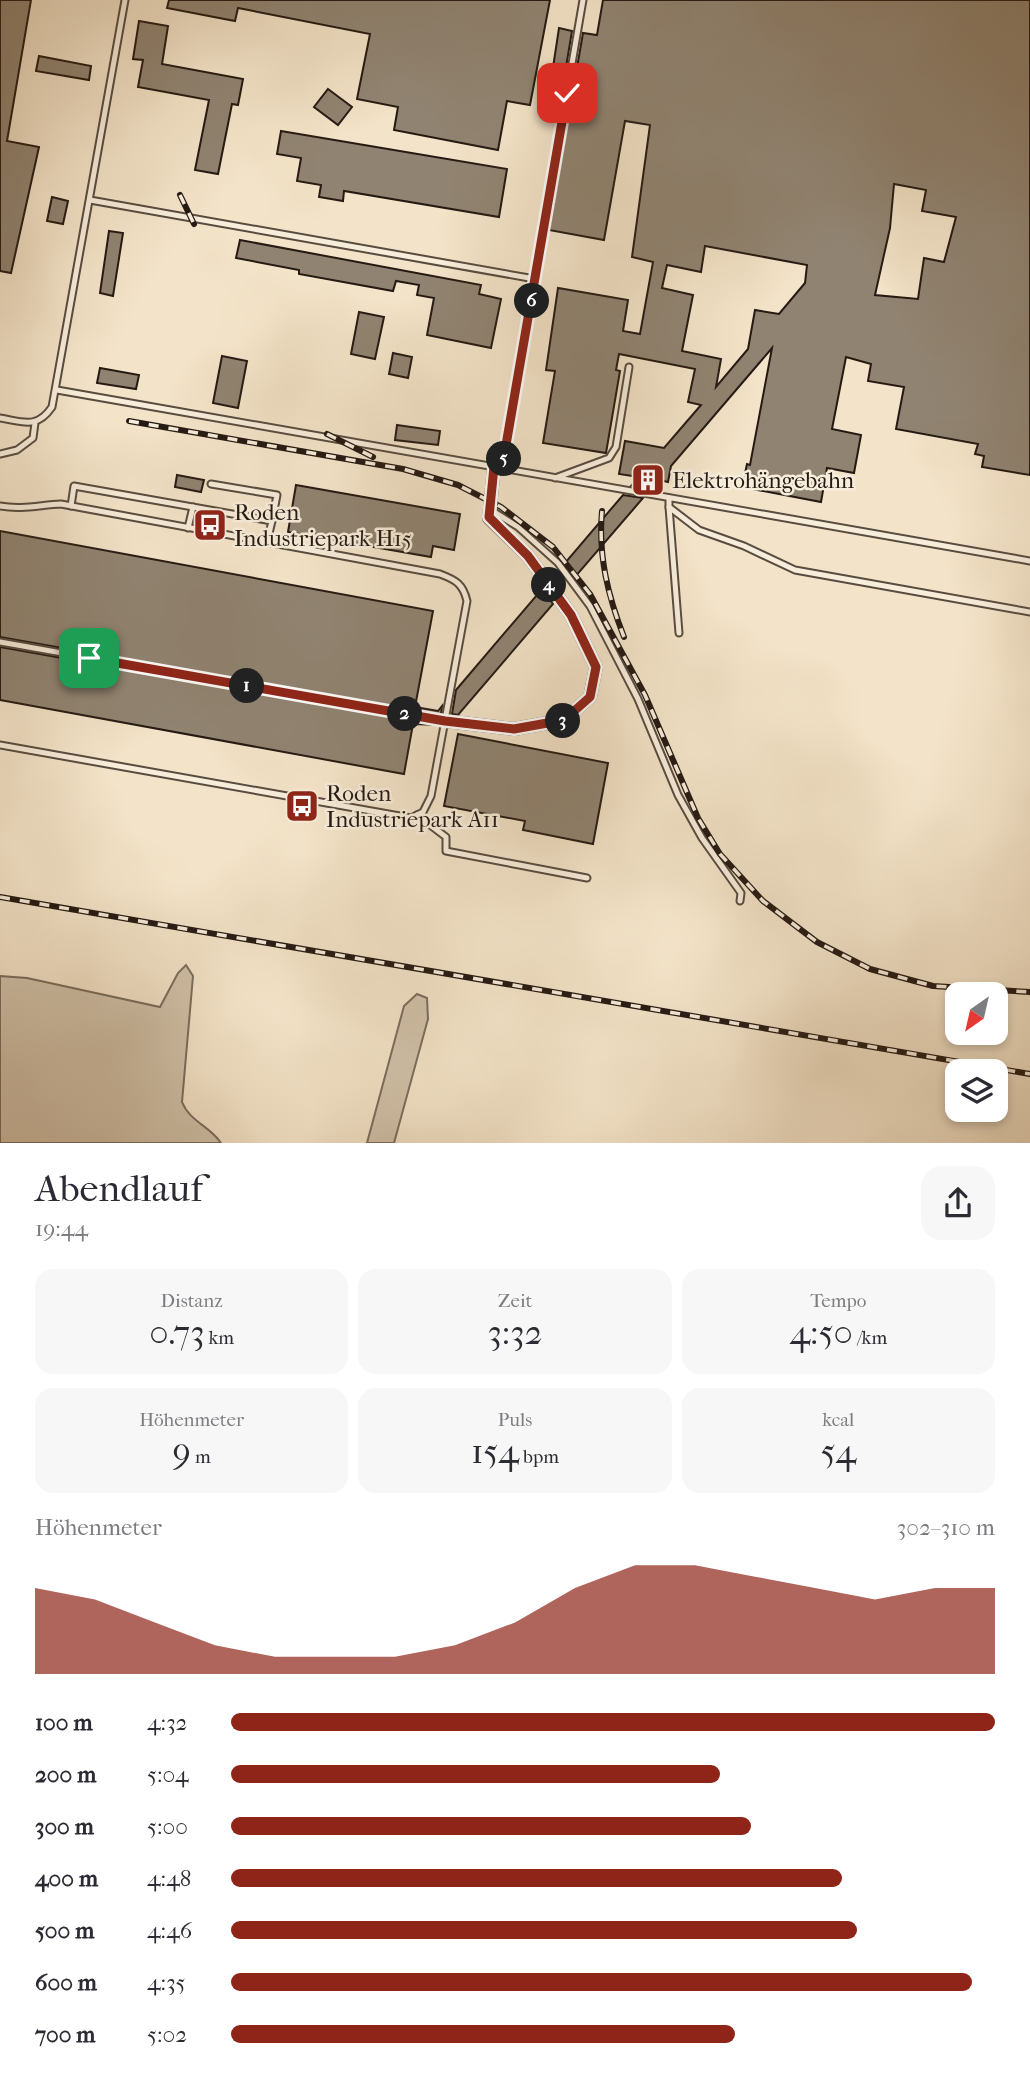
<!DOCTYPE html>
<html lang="de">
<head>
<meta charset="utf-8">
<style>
	:root { --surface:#fff; --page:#f7f7f7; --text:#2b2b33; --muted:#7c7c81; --accent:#8f2418 }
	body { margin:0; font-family:"IM FELL French Canon",serif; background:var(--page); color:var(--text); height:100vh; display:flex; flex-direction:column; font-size:26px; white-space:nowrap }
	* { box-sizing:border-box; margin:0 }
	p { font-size:23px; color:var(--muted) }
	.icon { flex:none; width:38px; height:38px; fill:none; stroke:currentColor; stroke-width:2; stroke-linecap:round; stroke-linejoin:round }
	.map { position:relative; height:1143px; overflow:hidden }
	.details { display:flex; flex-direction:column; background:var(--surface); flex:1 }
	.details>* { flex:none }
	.needle { width:46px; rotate:214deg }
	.fabs { position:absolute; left:945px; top:982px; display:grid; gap:14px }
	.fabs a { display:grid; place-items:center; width:63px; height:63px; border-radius:14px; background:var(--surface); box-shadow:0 4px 10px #0003; font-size:35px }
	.pin { position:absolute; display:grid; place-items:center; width:60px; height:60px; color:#fff; margin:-30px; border-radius:14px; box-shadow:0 4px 10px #0006 }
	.km { position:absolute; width:35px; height:35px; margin:-18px; border-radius:50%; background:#222; color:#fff; font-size:19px; line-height:35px; text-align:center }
	.round { display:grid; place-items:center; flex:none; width:74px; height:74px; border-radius:21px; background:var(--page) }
	.headline { display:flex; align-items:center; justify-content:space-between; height:119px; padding:0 35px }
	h1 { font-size:38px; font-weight:600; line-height:52px }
	.metrics { display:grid; grid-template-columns:repeat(3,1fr); gap:10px; height:119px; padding:7px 35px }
	.metrics div { display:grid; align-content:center; border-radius:18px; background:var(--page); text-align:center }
	.metrics b { font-size:35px; font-weight:600 }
	.metrics small { font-size:19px; font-weight:400 }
	.metrics p { font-size:19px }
	.chart { height:196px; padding:14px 35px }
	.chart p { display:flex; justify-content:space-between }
	.chart svg { width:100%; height:126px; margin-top:7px; fill:var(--accent); opacity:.7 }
	ul { padding:0 35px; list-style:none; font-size:23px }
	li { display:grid; grid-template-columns:112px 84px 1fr; align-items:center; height:52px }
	li i { height:18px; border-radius:9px; background:var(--accent) }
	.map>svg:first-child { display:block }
	.green { fill:#d0c1a9; stroke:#7a6e5e; stroke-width:2 }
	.building { fill:#908371; stroke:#251a13; stroke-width:2; fill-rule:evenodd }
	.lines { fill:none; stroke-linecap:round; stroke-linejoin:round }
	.lane-casing { stroke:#584c40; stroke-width:9 }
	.street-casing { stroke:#584c40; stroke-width:14 }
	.lane { stroke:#f7eddb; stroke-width:5 }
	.street { stroke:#f7eddb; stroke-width:10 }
	.rail-casing { stroke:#251a13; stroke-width:6 }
	.rail { stroke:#f7eddb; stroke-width:3.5; stroke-dasharray:10; stroke-linecap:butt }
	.route-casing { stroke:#fff; stroke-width:14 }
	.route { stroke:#8f2418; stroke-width:9 }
	.labels { text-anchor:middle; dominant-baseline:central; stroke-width:5; stroke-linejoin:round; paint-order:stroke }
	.poi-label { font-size:23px; fill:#251a13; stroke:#f7eddb; text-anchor:start }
</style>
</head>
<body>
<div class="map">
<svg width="1030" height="1144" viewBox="0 0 1030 1144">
	<rect width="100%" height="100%" fill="#f3e3c8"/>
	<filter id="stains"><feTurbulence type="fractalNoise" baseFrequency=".00286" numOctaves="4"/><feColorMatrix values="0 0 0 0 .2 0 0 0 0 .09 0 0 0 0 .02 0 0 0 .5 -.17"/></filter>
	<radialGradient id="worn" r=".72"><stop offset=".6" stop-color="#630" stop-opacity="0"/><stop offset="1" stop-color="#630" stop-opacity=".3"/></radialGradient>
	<!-- green -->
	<g class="green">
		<path d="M 186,965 L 193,976 L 182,1102 C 190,1122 210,1126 221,1143 L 0,1143 L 0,976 L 27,978 L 160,1007 L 178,973 Z"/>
		<path d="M 417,994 L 427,998 L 428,1019 L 394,1143 L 367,1143 L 404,1006 Z"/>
	</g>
	<!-- building -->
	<g class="building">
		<path d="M 0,0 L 31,0 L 7,141 L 39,147 L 11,273 L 0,271 Z"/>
		<path d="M 169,0 L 550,0 L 530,105 L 507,101 L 498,150 L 394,130 L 398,107 L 357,99 L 370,34 L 238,8 L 235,21 L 167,8 Z"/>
		<path d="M 603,0 L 1030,0 L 1030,475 L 982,467 L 984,456 L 975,454 L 978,444 L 896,429 L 904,387 L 868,381 L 871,364 L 846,357 L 832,429 L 861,435 L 854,473 L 827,468 L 821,502 L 742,487 L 747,464 L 750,465 L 772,348 L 671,466 L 668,482 L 659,480 L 651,489 L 631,486 L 639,477 L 619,474 L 625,441 L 664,448 L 701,405 L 688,402 L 695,369 L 619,354 L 616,370 L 620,371 L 606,453 L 543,443 L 555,371 L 546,370 L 558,288 L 628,300 L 623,331 L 640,334 L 653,262 L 632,257 L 650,125 L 625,121 L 604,240 L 549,230 L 583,33 L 597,35 ZM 894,184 L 926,190 L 922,211 L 956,217 L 944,262 L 924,258 L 918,299 L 875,295 L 890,228 ZM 705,246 L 807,265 L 805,283 L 779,314 L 755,310 L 748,349 L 716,387 L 721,359 L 682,351 L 693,295 L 662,288 L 667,265 L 701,272 Z"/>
		<path d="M 139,21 L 168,26 L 162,64 L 243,79 L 238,105 L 232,104 L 218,174 L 195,170 L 209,100 L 138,87 L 143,60 L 133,59 Z"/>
		<path d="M 559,28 L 572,31 L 559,109 L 547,107 Z"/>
		<path d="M 39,56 L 91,66 L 89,80 L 36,71 Z"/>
		<path d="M 328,89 L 352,107 L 338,125 L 314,107 Z"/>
		<path d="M 281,131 L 507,169 L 499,217 L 344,191 L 343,201 L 319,197 L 321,185 L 297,181 L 301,158 L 277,154 Z"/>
		<path d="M 52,197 L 68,201 L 63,224 L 47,221 Z"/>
		<path d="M 109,231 L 123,233 L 113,296 L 100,293 Z"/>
		<path d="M 240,240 L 481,285 L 479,294 L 501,299 L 491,348 L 427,335 L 434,298 L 417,295 L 419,285 L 396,281 L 393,291 L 299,274 L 299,270 L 236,258 Z"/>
		<path d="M 359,312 L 384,317 L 375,359 L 351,354 Z"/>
		<path d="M 393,353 L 412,357 L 408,378 L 389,374 Z"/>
		<path d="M 222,356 L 247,361 L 238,408 L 213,403 Z"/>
		<path d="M 100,368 L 139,375 L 136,389 L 97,383 Z"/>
		<path d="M 397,425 L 440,431 L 438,445 L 395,440 Z"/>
		<path d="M 177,475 L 204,480 L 201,492 L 175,487 Z"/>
		<path d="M 296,485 L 460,514 L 454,550 L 433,546 L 431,557 L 288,532 Z"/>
		<path d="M 623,495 L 643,498 L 575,577 L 565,563 Z"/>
		<path d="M 0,531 L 433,611 L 415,707 L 438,711 L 442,706 L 441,715 L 0,637 Z"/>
		<path d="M 542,589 L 553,604 L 458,715 L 452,714 L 456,690 Z"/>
		<path d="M 0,647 L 438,725 L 439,725 L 413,724 L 404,774 L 0,700 Z"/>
		<path d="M 458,734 L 608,763 L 593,844 L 523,830 L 525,821 L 444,806 Z"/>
	</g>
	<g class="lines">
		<defs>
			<g id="lane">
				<path d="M 90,200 L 535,279"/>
				<path d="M 57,390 L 1030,561"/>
				<path d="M 0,418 C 24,422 37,429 52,407 L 125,0"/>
				<path d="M 0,454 L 17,450 L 33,438 L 35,423"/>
				<path d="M 502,468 L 583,0"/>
				<path d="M 555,478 L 609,458 L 616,447 L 629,367"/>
				<path d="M 211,484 L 277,495 L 272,521"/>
				<path d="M 669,498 L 669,507 L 699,530 L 744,546 L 795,570 L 1030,612"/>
				<path d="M 0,506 C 21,510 40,505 61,504 L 440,574 C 456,580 463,584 467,601 L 431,796 L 423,812 L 411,818 L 0,745"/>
				<path d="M 71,506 L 74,486 L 272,521 L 267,542"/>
				<path d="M 669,507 L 679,633"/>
				<path d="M 491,510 L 518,527 L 558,563 L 590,606 L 638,699 L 678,795 L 702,838 L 741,893 L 740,901"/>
				<path d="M 188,528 L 193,507"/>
				<path d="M 0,642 L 445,721"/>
				<path d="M 417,815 L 446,837 L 446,851 L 587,878"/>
			</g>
			<path id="street" d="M 445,721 L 514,729 L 564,720 L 590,697 L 596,667 L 571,615 L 528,556 L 489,518 L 494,467"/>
		</defs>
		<!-- lane casing -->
		<use href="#lane" class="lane-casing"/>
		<!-- street casing -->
		<use href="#street" class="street-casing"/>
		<!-- lane -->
		<use href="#lane" class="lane"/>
		<!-- street -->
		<use href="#street" class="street"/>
		<defs>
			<g id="rail">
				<path d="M 180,195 L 194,224"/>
				<path d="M 129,421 L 403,469 L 458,485 L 501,507 L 553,547 L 590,594 L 645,695 L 698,818 L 720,854 L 763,901 L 817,942 L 870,969 L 933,986 L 1030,992"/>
				<path d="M 327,434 L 373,457"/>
				<path d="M 602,511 C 598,556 608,596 624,637"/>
				<path d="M 0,897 L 1030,1074"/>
			</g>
		</defs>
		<!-- rail casing -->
		<use href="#rail" class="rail-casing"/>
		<!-- rail -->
		<use href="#rail" class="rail"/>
	</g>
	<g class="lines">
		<defs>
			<path id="route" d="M 89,658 L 445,721 L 514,729 L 564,720 L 590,697 L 596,667 L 571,615 L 528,556 L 489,517 L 494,467 L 502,468 L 567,93"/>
		</defs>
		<!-- route casing -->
		<use href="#route" class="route-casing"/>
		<!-- route -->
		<use href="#route" class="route"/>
	</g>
	<!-- icons -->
	<defs>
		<symbol id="building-square" viewBox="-11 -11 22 22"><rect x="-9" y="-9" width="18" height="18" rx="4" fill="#8f2418" stroke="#f7eddb"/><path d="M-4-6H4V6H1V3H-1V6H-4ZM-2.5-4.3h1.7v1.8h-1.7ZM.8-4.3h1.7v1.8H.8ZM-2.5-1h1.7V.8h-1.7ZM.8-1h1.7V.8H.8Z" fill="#fff"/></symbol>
		<symbol id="bus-square" viewBox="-11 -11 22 22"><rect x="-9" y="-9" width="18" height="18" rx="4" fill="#8f2418" stroke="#f7eddb"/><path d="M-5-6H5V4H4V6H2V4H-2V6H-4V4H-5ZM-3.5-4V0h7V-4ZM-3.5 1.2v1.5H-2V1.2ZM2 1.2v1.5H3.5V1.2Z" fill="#fff"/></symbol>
	</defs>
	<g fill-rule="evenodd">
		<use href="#building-square" x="629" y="461" width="38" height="38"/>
		<use href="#bus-square" x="191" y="506" width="38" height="38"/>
		<use href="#bus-square" x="283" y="787" width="38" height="38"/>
	</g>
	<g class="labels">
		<!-- poi labels -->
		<g class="poi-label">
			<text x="672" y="480">Elektrohängebahn</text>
			<text x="234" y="512">Roden<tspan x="234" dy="26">Industriepark H15</tspan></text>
			<text x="326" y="793">Roden<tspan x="326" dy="26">Industriepark A11</tspan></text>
		</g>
	</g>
	<rect width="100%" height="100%" filter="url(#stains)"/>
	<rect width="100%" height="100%" fill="url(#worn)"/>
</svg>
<div class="fabs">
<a><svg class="needle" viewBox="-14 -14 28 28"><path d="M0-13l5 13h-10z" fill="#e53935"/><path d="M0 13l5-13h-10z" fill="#7c7c81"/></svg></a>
<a><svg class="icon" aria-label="layers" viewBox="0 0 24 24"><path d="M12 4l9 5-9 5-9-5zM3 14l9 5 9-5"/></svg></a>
</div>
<div class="pin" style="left:89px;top:658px;background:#1e9e55"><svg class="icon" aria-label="arrive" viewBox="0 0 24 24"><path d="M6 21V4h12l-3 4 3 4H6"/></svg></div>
<div class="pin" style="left:567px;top:93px;background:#d93025"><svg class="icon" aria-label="check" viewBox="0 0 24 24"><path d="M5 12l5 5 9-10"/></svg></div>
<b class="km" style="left:247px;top:686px">1</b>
<b class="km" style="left:405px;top:714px">2</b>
<b class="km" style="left:563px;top:721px">3</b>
<b class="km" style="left:549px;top:585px">4</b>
<b class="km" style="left:504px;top:459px">5</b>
<b class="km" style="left:532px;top:301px">6</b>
</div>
<section class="details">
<div class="headline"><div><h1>Abendlauf</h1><p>19:44</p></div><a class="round"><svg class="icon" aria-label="share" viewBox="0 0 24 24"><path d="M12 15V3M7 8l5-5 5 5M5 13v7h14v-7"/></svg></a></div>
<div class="metrics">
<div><p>Distanz</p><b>0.73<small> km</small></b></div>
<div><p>Zeit</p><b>3:32</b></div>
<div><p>Tempo</p><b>4:50<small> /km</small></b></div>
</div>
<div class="metrics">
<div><p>Höhenmeter</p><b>9<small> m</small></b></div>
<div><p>Puls</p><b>154<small> bpm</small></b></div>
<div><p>kcal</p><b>54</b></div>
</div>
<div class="chart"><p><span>Höhenmeter</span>302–310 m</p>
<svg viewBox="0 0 160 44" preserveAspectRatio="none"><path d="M0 44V14L10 18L20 26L30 34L40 38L50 38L60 38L70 34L80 26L90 14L100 6L110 6L120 10L130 14L140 18L150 14L160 14V44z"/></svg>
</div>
<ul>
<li><b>100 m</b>4:32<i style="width:100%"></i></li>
<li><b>200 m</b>5:04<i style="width:64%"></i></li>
<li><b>300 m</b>5:00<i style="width:68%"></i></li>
<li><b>400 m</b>4:48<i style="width:80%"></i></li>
<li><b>500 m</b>4:46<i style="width:82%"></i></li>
<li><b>600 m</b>4:35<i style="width:97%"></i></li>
<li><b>700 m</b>5:02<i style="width:66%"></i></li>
</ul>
</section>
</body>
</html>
